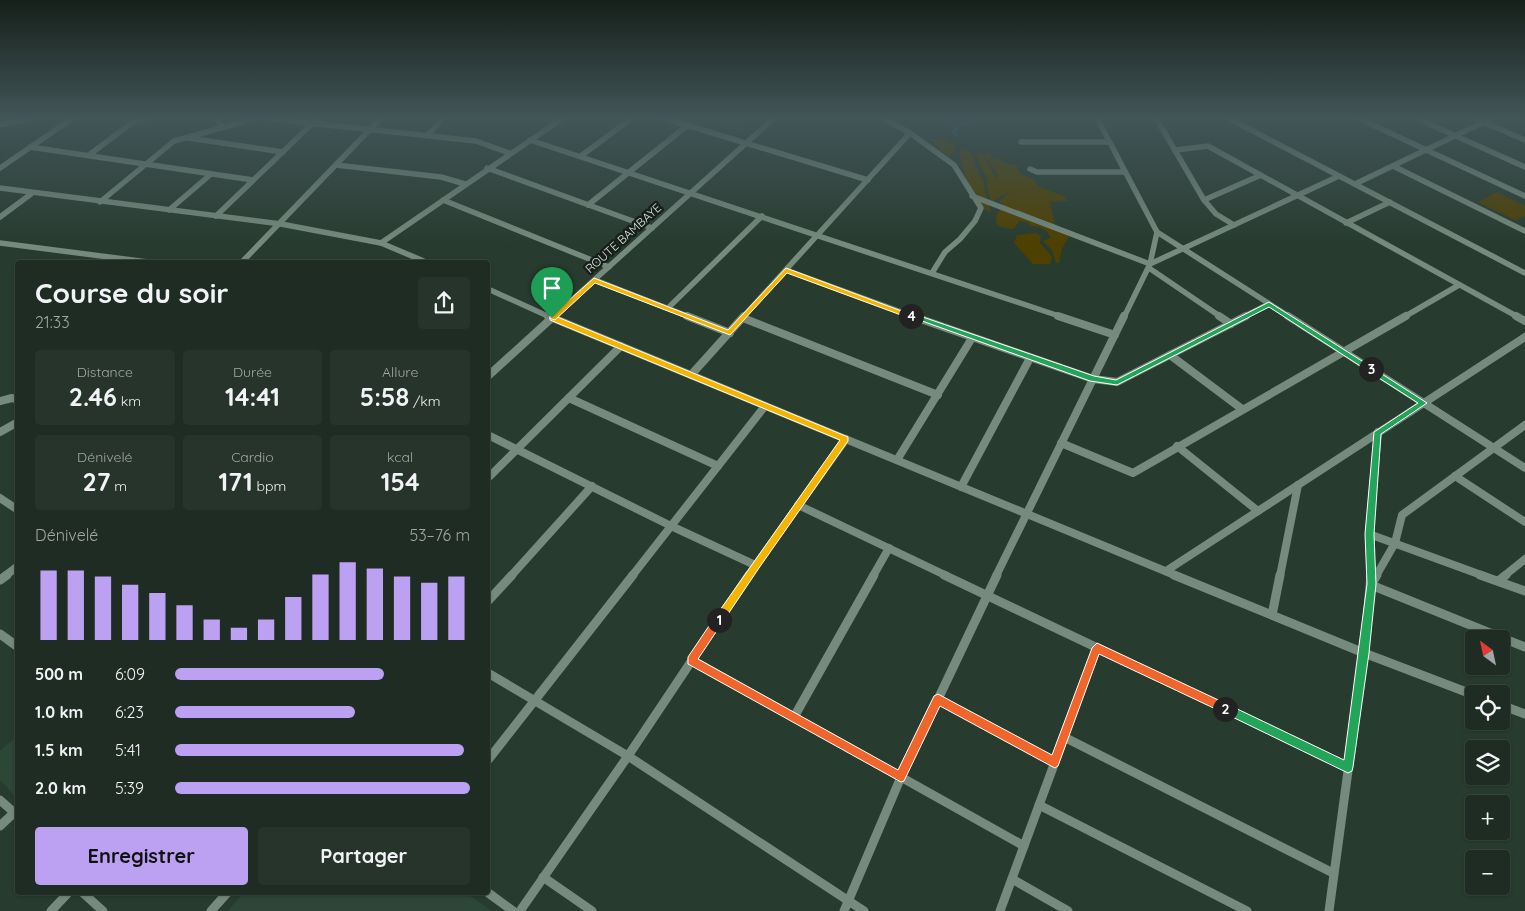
<!DOCTYPE html>
<html lang="fr">
<head>
<meta charset="utf-8">
<style>
	:root { --surface:#1e2c23; --page:#26342b; --text:#f1f3f6; --muted:#a1a7a6; --line:#3c4841; --accent:#bca0f2 }
	body { margin:0; font-family:Quicksand,sans-serif; background:var(--page); color:var(--text); height:100vh; display:flex; flex-direction:column; font-size:19px; white-space:nowrap }
	* { box-sizing:border-box; margin:0 }
	p { font-size:16px; color:var(--muted) }
	.icon { flex:none; width:28px; height:28px; fill:none; stroke:currentColor; stroke-width:2; stroke-linecap:round; stroke-linejoin:round }
	.map { position:relative; flex:1; overflow:hidden }
	.drawer { position:absolute; left:15px; top:260px; width:475px; height:635px; display:flex; flex-direction:column; background:var(--surface); border-radius:5px; box-shadow:0 1px 4px #0004,0 0 0 1px var(--line) }
	.drawer>* { flex:none }
	.needle { width:32px; rotate:327deg }
	.controls { position:absolute; left:1465px; top:630px; display:grid; gap:10px }
	.controls a { display:grid; place-items:center; width:45px; height:45px; border-radius:5px; background:var(--surface); box-shadow:0 1px 4px #0004,0 0 0 1px var(--line); font-size:25px }
	.pin { position:absolute; display:grid; place-items:center; width:42px; height:42px; color:#fff; margin:-51px -21px; border-radius:50% 50% 50% 0; rotate:-45deg; box-shadow:0 0 5px #0007 }
	.pin .icon { rotate:45deg }
	.km { position:absolute; width:25px; height:25px; margin:-12px; border-radius:50%; background:#222; color:#fff; font-size:14px; line-height:25px; text-align:center }
	.round { display:grid; place-items:center; flex:none; width:52px; height:52px; border-radius:5px; background:var(--page) }
	.head { display:flex; align-items:center; justify-content:space-between; height:85px; padding:0 20px }
	h1 { font-size:28px; font-weight:700; line-height:38px }
	.stats { display:grid; grid-template-columns:repeat(3,1fr); gap:8px; height:85px; padding:5px 20px }
	.stats div { display:grid; align-content:center; border-radius:5px; background:var(--page); text-align:center }
	.stats b { font-size:25px; font-weight:700 }
	.stats small { font-size:14px; font-weight:400 }
	.stats p { font-size:14px }
	.chart { height:140px; padding:10px 20px }
	.chart p { display:flex; justify-content:space-between }
	.chart svg { width:100%; height:90px; margin-top:5px; stroke:var(--accent); stroke-width:6 }
	.primary-button { display:flex; gap:10px; margin-top:auto; padding:10px 20px }
	.primary-button a { flex:1; height:58px; border-radius:5px; background:var(--accent); color:#111; font-size:20px; font-weight:700; line-height:58px; text-align:center }
	.primary-button a+a { background:var(--page); color:var(--text) }
	ul { padding:0 20px; list-style:none; font-size:16px }
	li { display:grid; grid-template-columns:80px 60px 1fr; align-items:center; height:38px }
	li i { height:12px; border-radius:6px; background:var(--accent) }
	.map>svg:first-child { display:block }
	.built { fill:#2d4737 }
	.green { fill:#4f4000 }
	.water { fill:#246576 }
	.lines { fill:none; stroke-linecap:round; stroke-linejoin:round }
	.minor-far2 { stroke:#768b7d; stroke-width:5.5 }
	.minor-far1 { stroke:#768b7d; stroke-width:8 }
	.minor { stroke:#768b7d; stroke-width:9 }
	.split-1 { fill:#f5b400; stroke:#fff }
	.split-2 { fill:#f0652b; stroke:#fff }
	.split-3 { fill:#22a559; stroke:#fff }
	.split-4 { fill:#22a559; stroke:#fff }
	.split-5 { fill:#f5b400; stroke:#fff }
	.labels { text-anchor:middle; dominant-baseline:central; stroke-width:5; stroke-linejoin:round; paint-order:stroke }
	.far-street-label { font-size:12px; fill:#dbe6df; stroke:#171f1a }
</style>
</head>
<body>
<div class="map">
<svg width="1525" height="911" viewBox="0 0 1525 911">
	<rect width="100%" height="100%" fill="#283b2f"/>
	<!-- built -->
	<g class="built">
		<path d="M 691,118 L 758,118 L 741,132 Z"/>
		<path d="M 17,736 L 18,796 L 16,797 L 0,780 L 0,751 Z"/>
		<path d="M 244,892 L 466,893 L 492,911 L 228,911 Z"/>
	</g>
	<!-- green -->
	<g class="green">
		<path d="M 930,139 L 943,139 L 956,145 L 951,157 L 948,156 Z"/>
		<path d="M 964,148 L 973,155 L 979,175 L 984,181 L 984,187 L 991,213 C 976,207 958,165 960,150 Z"/>
		<path d="M 973,152 L 983,155 L 988,152 L 992,155 L 991,160 L 986,160 L 997,179 L 998,175 L 988,161 L 998,158 L 1002,162 L 1017,166 L 1020,174 L 1033,179 L 1038,186 L 1065,197 L 1067,201 L 1050,202 L 1055,226 L 1071,233 L 1062,248 L 1059,263 L 1056,263 L 1052,250 L 1043,241 L 1051,238 C 1047,229 1041,227 1031,226 L 1027,222 L 1019,221 L 1014,229 L 1000,227 L 996,222 L 996,216 L 1003,205 L 999,201 L 1010,192 L 1007,190 L 1008,192 L 991,202 L 987,186 L 987,176 C 978,168 982,159 973,152 Z"/>
		<path d="M 1497,192 L 1525,206 L 1525,216 L 1515,220 L 1478,202 Z"/>
		<path d="M 1036,233 L 1041,236 L 1040,243 L 1052,257 L 1050,264 L 1033,264 L 1014,243 L 1017,235 Z"/>
	</g>
	<!-- water -->
	<path class="water" d="M 935,118 L 978,118 L 977,123 L 961,127 L 956,132 L 960,137 L 953,135 L 951,132 L 956,127 L 945,124 Z"/>
	<g class="lines">
		<!-- minor-far2 -->
		<g class="minor-far2">
			<path d="M 217,118 L 222,127"/>
			<path d="M 263,118 L 476,141 L 509,153"/>
			<path d="M 663,118 L 868,180"/>
			<path d="M 883,118 L 910,133 L 954,165 L 981,208 L 975,221 L 960,239 L 945,252 L 932,273"/>
			<path d="M 1097,118 L 1157,232 L 1290,317"/>
			<path d="M 1156,118 L 1204,200 L 1216,214 L 1234,225"/>
			<path d="M 1228,118 L 1525,273"/>
			<path d="M 1358,118 L 1525,196"/>
			<path d="M 1416,118 L 1525,167"/>
			<path d="M 1474,118 L 1525,140"/>
			<path d="M 0,125 L 31,118"/>
			<path d="M 427,136 L 443,118"/>
			<path d="M 188,138 L 283,152"/>
			<path d="M 530,140 L 1062,317"/>
			<path d="M 1021,142 L 1109,142"/>
			<path d="M 30,147 L 253,180"/>
			<path d="M 1176,150 L 1208,146 L 1518,317"/>
			<path d="M 89,155 L 133,122 L 149,118"/>
			<path d="M 581,156 L 632,118"/>
			<path d="M 336,165 L 441,177 L 465,184"/>
			<path d="M 1393,166 L 1525,231"/>
			<path d="M 0,168 L 73,118"/>
			<path d="M 487,168 L 652,228"/>
			<path d="M 1030,169 L 1037,172 L 1125,172"/>
			<path d="M 1355,184 L 1492,118"/>
			<path d="M 0,188 L 281,224 L 381,243 L 426,262"/>
			<path d="M 972,196 L 1150,264 L 1339,176"/>
			<path d="M 443,200 L 609,267"/>
			<path d="M 1204,200 L 1261,175"/>
			<path d="M 100,202 L 174,141 L 257,118"/>
			<path d="M 588,205 L 688,125"/>
			<path d="M 169,210 L 210,175"/>
			<path d="M 216,216 L 318,118"/>
			<path d="M 0,217 L 31,194"/>
			<path d="M 1346,223 L 1390,202"/>
			<path d="M 0,243 L 148,262"/>
			<path d="M 381,243 L 563,118"/>
			<path d="M 242,262 L 381,118"/>
			<path d="M 1149,268 L 1221,317"/>
			<path d="M 786,270 L 915,317"/>
			<path d="M 595,280 L 690,317"/>
			<path d="M 488,289 L 550,317"/>
			<path d="M 668,308 L 762,216"/>
			<path d="M 553,317 L 774,118"/>
			<path d="M 743,317 L 910,133"/>
			<path d="M 1124,317 L 1150,264 L 1157,232"/>
			<path d="M 1243,317 L 1269,304"/>
			<path d="M 1404,317 L 1459,285"/>
		</g>
		<!-- minor-far1 -->
		<g class="minor-far1">
			<path d="M 548,316 L 1177,576"/>
			<path d="M 687,316 L 730,333"/>
			<path d="M 912,316 L 1093,379 L 1117,382 L 1246,316"/>
			<path d="M 1058,316 L 1115,335"/>
			<path d="M 1219,316 L 1231,324"/>
			<path d="M 1288,316 L 1525,468"/>
			<path d="M 1516,316 L 1525,321"/>
			<path d="M 743,318 L 938,395"/>
			<path d="M 1170,355 L 1242,409"/>
			<path d="M 691,375 L 744,316"/>
			<path d="M 488,376 L 554,316"/>
			<path d="M 569,398 L 718,466"/>
			<path d="M 0,401 L 12,398 L 18,400"/>
			<path d="M 0,432 L 18,422"/>
			<path d="M 488,435 L 671,526 L 755,565"/>
			<path d="M 1061,443 L 1133,473 L 1406,316"/>
			<path d="M 1177,446 L 1258,511"/>
			<path d="M 897,460 L 972,338"/>
			<path d="M 1455,476 L 1525,522"/>
			<path d="M 488,478 L 621,346"/>
			<path d="M 961,487 L 1030,358"/>
			<path d="M 0,498 L 18,510"/>
			<path d="M 798,505 L 947,576"/>
			<path d="M 1369,534 L 1484,576"/>
			<path d="M 1166,571 L 1525,337"/>
			<path d="M 5,576 L 18,566"/>
			<path d="M 511,576 L 592,486"/>
			<path d="M 632,576 L 765,406"/>
			<path d="M 748,576 L 846,439"/>
			<path d="M 873,576 L 889,548"/>
			<path d="M 996,576 L 1124,316"/>
			<path d="M 1280,576 L 1298,485"/>
			<path d="M 1371,576 L 1369,534 L 1378,432"/>
			<path d="M 1376,576 L 1395,543 L 1402,515 L 1525,425"/>
			<path d="M 1504,576 L 1525,559"/>
		</g>
		<!-- minor -->
		<g class="minor">
			<path d="M 944,575 L 1348,767"/>
			<path d="M 1174,575 L 1364,653 L 1474,695"/>
			<path d="M 1377,575 L 1371,585 L 1525,647"/>
			<path d="M 1480,575 L 1525,591"/>
			<path d="M 0,580 L 7,575"/>
			<path d="M 1498,581 L 1506,575"/>
			<path d="M 488,601 L 512,575"/>
			<path d="M 1272,615 L 1280,575"/>
			<path d="M 0,634 L 18,647"/>
			<path d="M 692,660 L 1024,846"/>
			<path d="M 488,673 L 628,756 L 864,911"/>
			<path d="M 938,699 L 1055,762"/>
			<path d="M 1501,705 L 1525,714"/>
			<path d="M 794,717 L 874,575"/>
			<path d="M 1064,737 L 1333,873"/>
			<path d="M 488,760 L 633,575"/>
			<path d="M 0,800 L 18,816"/>
			<path d="M 1039,805 L 1247,911"/>
			<path d="M 0,826 L 17,810"/>
			<path d="M 543,877 L 592,911"/>
			<path d="M 1012,879 L 1068,911"/>
			<path d="M 82,892 L 103,911"/>
			<path d="M 487,892 L 513,911"/>
			<path d="M 51,911 L 69,892"/>
			<path d="M 211,911 L 228,892"/>
			<path d="M 520,911 L 628,756 L 749,575"/>
			<path d="M 844,911 L 901,777 L 997,575"/>
			<path d="M 1000,911 L 1097,648"/>
			<path d="M 1329,911 L 1364,653 L 1371,575"/>
		</g>
	</g>
	<!-- sky -->
	<linearGradient id="sky" x2="0" y2="1"><stop stop-color="#16201a"/><stop offset="0.48" stop-color="#425558"/><stop offset="1" stop-color="#425558" stop-opacity="0"/></linearGradient>
	<rect width="1525" height="245" fill="url(#sky)"/>
	<!-- split-1 -->
	<path class="split-1" d="M 550,316 L 555,316 L 848,437 L 848,441 L 759,568 L 722,623 L 715,623 L 715,617 L 840,440 L 550,320 Z"/>
	<!-- split-2 -->
	<path class="split-2" d="M 719,616 L 723,620 L 722,623 L 698,659 L 898,770 L 934,696 L 938,694 L 1052,755 L 1092,648 L 1097,643 L 1229,705 L 1230,709 L 1225,714 L 1222,712 L 1099,654 L 1058,766 L 1055,768 L 1051,766 L 940,706 L 904,781 L 901,782 L 688,664 L 688,657 L 715,617 Z"/>
	<!-- split-3 -->
	<path class="split-3" d="M 1371,367 L 1427,403 L 1381,434 L 1374,534 L 1376,584 L 1369,653 L 1353,767 L 1352,771 L 1348,773 L 1222,712 L 1220,709 L 1225,704 L 1229,705 L 1344,760 L 1367,584 L 1365,534 L 1374,432 L 1418,403 L 1368,371 L 1367,369 Z"/>
	<!-- split-4 -->
	<path class="split-4" d="M 1269,302 L 1373,368 L 1373,371 L 1368,371 L 1269,307 L 1117,385 L 1090,381 L 908,316 L 914,314 L 1094,376 L 1116,380 Z"/>
	<!-- split-5 -->
	<path class="split-5" d="M 786,268 L 915,316 L 909,318 L 787,273 L 730,335 L 595,283 L 555,320 L 549,318 L 594,278 L 728,330 Z"/>
	<g class="labels">
		<!-- far-street labels -->
		<g class="far-street-label">
			<text transform="translate(623 238) rotate(-42)">ROUTE BAMBAYE</text>
		</g>
	</g>
</svg>
<div class="controls">
<a><svg class="needle" viewBox="-14 -14 28 28"><path d="M0-13l5 13h-10z" fill="#e53935"/><path d="M0 13l5-13h-10z" fill="#a1a7a6"/></svg></a>
<a><svg class="icon" aria-label="locate" viewBox="0 0 24 24"><circle cx="12" cy="12" r="6"/><path d="M12 2v4M12 18v4M2 12h4M18 12h4"/></svg></a>
<a><svg class="icon" aria-label="layers" viewBox="0 0 24 24"><path d="M12 4l9 5-9 5-9-5zM3 14l9 5 9-5"/></svg></a>
<a>+</a>
<a>−</a>
</div>
<div class="pin" style="left:552px;top:318px;background:#1e9e55"><svg class="icon" aria-label="arrive" viewBox="0 0 24 24"><path d="M6 21V4h12l-3 4 3 4H6"/></svg></div>
<b class="km" style="left:719px;top:620px">1</b>
<b class="km" style="left:1225px;top:709px">2</b>
<b class="km" style="left:1371px;top:369px">3</b>
<b class="km" style="left:911px;top:316px">4</b>
<section class="drawer">
<div class="head"><div><h1>Course du soir</h1><p>21:33</p></div><a class="round"><svg class="icon" aria-label="share" viewBox="0 0 24 24"><path d="M12 15V3M7 8l5-5 5 5M5 13v7h14v-7"/></svg></a></div>
<div class="stats">
<div><p>Distance</p><b>2.46<small> km</small></b></div>
<div><p>Durée</p><b>14:41</b></div>
<div><p>Allure</p><b>5:58<small> /km</small></b></div>
</div>
<div class="stats">
<div><p>Dénivelé</p><b>27<small> m</small></b></div>
<div><p>Cardio</p><b>171<small> bpm</small></b></div>
<div><p>kcal</p><b>154</b></div>
</div>
<div class="chart"><p><span>Dénivelé</span>53–76 m</p>
<svg viewBox="0 0 160 44" preserveAspectRatio="none"><path d="M5 44V10M15 44V10M25 44V13M35 44V17M45 44V21M55 44V27M65 44V34M75 44V38M85 44V34M95 44V23M105 44V12M115 44V6M125 44V9M135 44V13M145 44V16M155 44V13"/></svg>
</div>
<ul>
<li><b>500 m</b>6:09<i style="width:71%"></i></li>
<li><b>1.0 km</b>6:23<i style="width:61%"></i></li>
<li><b>1.5 km</b>5:41<i style="width:98%"></i></li>
<li><b>2.0 km</b>5:39<i style="width:100%"></i></li>
</ul>
<div class="primary-button"><a>Enregistrer</a><a>Partager</a></div>
</section>
</div>
</body>
</html>
